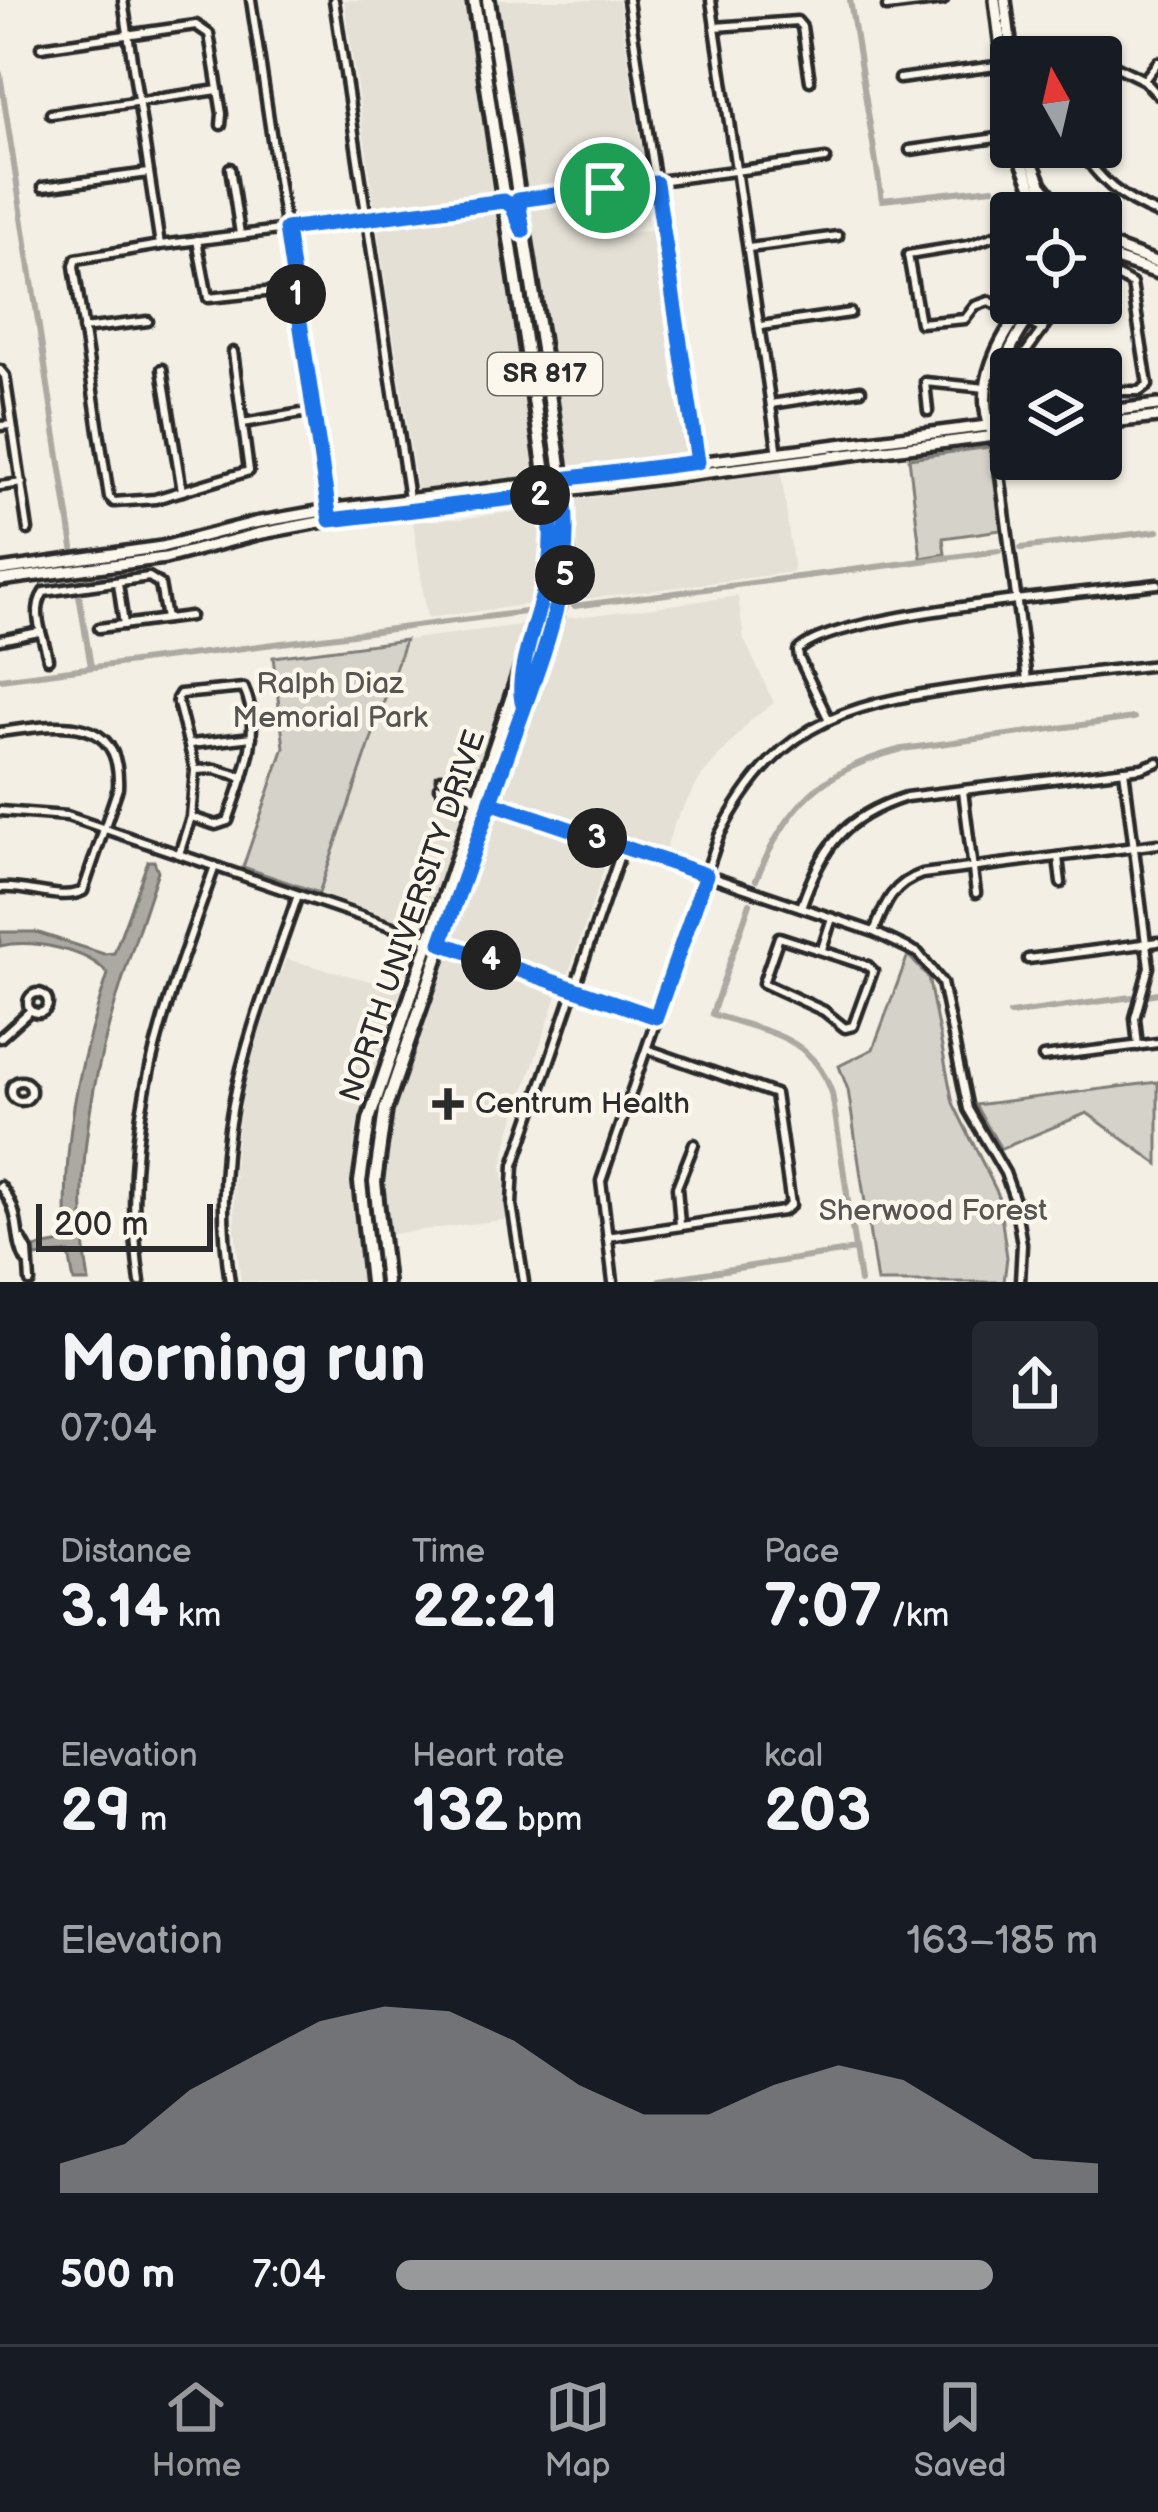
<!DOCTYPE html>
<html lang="en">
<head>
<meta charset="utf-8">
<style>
	:root { --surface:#171b24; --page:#242831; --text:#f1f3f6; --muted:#9ea1a6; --line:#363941; --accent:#98999b }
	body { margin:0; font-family:"Balsamiq Sans",sans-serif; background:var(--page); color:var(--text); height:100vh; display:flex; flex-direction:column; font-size:45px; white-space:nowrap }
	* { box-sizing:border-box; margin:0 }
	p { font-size:39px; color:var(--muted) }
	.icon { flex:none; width:66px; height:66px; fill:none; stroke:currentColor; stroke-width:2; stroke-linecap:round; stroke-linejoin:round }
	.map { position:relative; height:1282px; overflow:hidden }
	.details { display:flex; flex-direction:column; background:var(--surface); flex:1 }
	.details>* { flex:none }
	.needle { width:78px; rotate:352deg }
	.fabs { position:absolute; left:990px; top:36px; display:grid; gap:24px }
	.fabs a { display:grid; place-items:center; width:132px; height:132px; border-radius:12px; background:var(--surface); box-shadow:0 3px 9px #0004; font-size:60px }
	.scale { position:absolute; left:36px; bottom:30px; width:177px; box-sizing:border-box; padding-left:12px; border:6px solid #2b2b2b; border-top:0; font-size:33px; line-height:42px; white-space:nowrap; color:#2b2b2b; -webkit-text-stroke:9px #fbf7ec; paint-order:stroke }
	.pin { position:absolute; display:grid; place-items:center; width:102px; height:102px; color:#fff; margin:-51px; border:6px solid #fff; border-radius:50%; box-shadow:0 3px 12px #0007 }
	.km { position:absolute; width:60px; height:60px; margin:-30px; border-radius:50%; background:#222; color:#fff; font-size:33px; line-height:60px; text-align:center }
	.round { display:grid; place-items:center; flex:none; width:126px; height:126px; border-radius:12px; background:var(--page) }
	.headline { display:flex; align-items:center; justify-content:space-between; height:204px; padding:0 60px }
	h1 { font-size:66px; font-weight:800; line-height:90px }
	.metrics { display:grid; grid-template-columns:repeat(3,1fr); gap:18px; height:204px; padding:12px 60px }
	.metrics div { display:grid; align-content:center }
	.metrics b { font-size:60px; font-weight:800 }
	.metrics small { font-size:33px; font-weight:400 }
	.metrics p { font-size:33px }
	.chart { height:336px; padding:24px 60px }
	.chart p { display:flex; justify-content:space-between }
	.chart svg { width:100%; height:216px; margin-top:12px; fill:var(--accent); opacity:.7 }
	ul { padding:0 60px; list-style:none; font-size:39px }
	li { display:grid; grid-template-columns:192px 144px 1fr; align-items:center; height:90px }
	li i { height:30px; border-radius:15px; background:var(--accent) }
	.tabs { display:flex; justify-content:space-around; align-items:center; height:168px; border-top:3px solid var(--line); background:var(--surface); font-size:33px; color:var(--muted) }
	.tabs a { display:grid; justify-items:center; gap:6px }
	.tabs .active { color:var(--accent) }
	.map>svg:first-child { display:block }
	.built { fill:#e4e0d6 }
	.green { fill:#d5d2c9; stroke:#807e7a; stroke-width:3 }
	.water { fill:#aca9a2; stroke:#787772; stroke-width:3 }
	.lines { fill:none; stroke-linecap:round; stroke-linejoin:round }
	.canal { stroke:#aca9a2; stroke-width:6 }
	.street-casing { stroke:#2b2b2b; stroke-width:15 }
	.secondary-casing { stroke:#2b2b2b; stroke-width:18 }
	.primary-casing { stroke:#2b2b2b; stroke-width:20 }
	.street { stroke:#fbf7ec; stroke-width:6 }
	.secondary { stroke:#fbf7ec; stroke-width:9 }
	.primary { stroke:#fbf7ec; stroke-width:10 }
	.route-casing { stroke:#fff; stroke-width:24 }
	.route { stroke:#1a73e8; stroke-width:15 }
	.poi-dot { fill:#2b2b2b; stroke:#fbf7ec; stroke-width:4.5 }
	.labels { text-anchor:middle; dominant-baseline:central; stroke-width:9; stroke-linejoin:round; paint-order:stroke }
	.shield { fill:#fbf7ec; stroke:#696865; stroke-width:3 }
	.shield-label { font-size:27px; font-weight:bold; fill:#2b2b2b }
	.park-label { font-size:30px; fill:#565552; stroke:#fbf7ec }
	.street-label { font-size:30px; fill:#2b2b2b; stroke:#fbf7ec }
	.poi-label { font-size:30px; fill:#2b2b2b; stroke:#fbf7ec; text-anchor:start }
</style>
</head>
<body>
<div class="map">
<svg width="1158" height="1282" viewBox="0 0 1158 1282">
	<rect width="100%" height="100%" fill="#f3efe4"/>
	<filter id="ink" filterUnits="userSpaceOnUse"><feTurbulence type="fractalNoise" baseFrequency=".00833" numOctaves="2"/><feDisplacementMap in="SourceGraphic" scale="24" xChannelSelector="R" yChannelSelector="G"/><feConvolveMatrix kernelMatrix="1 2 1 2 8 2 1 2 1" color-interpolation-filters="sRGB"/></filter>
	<g filter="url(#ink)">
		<!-- built -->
		<g class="built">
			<path d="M 344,0 L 466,0 L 493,194 L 380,211 L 375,208 Z"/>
			<path d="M 495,0 L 619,0 L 645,172 L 641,177 L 524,188 Z"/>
			<path d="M 609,193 L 615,235 L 654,230 L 688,454 L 578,469 L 566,460 L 527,210 L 531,203 Z"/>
			<path d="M 492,210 L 498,212 L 538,470 L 535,474 L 417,490 L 377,227 Z"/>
			<path d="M 781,471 L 794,572 L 568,601 L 576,551 L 574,500 Z"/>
			<path d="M 532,509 L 541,517 L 542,526 L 532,604 L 427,618 L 413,520 L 461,519 Z"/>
			<path d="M 738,596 L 744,639 L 774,703 L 751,720 L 701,777 L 675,822 L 665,851 L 508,798 L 505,788 L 563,619 Z"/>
			<path d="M 527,624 L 426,922 L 417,927 L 319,893 L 405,640 Z"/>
			<path d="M 499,811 L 610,851 L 567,978 L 454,942 Z"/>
			<path d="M 448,953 L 559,990 L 510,1132 L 502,1166 L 509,1219 L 385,1235 L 381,1177 L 384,1141 Z"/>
			<path d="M 286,959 L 401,989 L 356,1130 L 350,1181 L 364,1282 L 241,1282 L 235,1229 L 233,1176 L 237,1176 L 233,1175 L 240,1109 L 255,1042 Z"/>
		</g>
		<!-- green -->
		<g class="green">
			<path d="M 990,447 L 1001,530 L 943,538 L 945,554 L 921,558 L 909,458 Z"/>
			<path d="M 405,640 L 319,893 L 243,867 L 284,747 L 273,657 Z"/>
			<path d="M 908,955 L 928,977 L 953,1103 L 998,1194 L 1007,1257 L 1004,1282 L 877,1282 L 848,1090 L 839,1066 L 873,1049 Z"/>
			<path d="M 1158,1082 L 1158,1164 L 1087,1113 L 1001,1149 L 975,1105 Z"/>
		</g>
		<!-- water -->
		<path class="water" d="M 148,861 L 154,861 L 158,871 C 112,1010 65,1134 89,1282 L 74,1282 L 69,1253 L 35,1257 L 34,1248 L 67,1242 C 62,1141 77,1070 108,974 C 87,949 31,939 0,946 L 0,932 L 36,932 L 104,954 L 114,953 Z"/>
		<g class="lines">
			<!-- canal -->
			<g class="canal">
				<path d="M 850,0 L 882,200 L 993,188"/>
				<path d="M 0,74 L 73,548"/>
				<path d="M 1021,548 L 1158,531"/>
				<path d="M 79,595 L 91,667"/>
				<path d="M 574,606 L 999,551"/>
				<path d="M 0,679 L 525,612"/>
				<path d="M 756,880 C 788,804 821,770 902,749 L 1134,718"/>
				<path d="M 750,903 L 712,1014 C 765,1032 811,1034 832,1093 L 860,1282"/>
				<path d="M 1147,995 L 1158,993"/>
				<path d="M 1010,1014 L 1132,997"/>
				<path d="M 660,1280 L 855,1250"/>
			</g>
			<defs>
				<g id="street">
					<path d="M 123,0 L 160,245"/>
					<path d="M 251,0 L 328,511"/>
					<path d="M 334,0 L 409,499"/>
					<path d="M 628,0 L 698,462"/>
					<path d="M 711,0 L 778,454"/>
					<path d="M 887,7 L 943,0"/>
					<path d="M 715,27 L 797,21 L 802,27 L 810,81"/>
					<path d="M 41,47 L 196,25 L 209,34 L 222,114 L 221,125"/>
					<path d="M 1078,57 L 1090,57"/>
					<path d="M 1101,59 L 1144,80 L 1158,95"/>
					<path d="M 899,79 L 1011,64"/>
					<path d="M 1144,80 L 1158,62"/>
					<path d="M 51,114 L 218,90"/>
					<path d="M 1079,147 C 1099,181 1122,199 1158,214"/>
					<path d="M 910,150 L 1011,136"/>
					<path d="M 230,168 L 240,234"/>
					<path d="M 43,187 L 149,173"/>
					<path d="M 520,199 L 826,159"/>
					<path d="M 1011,230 L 969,245 L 908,255 L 920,323 L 965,319 L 975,306 L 989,301 L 1043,330"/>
					<path d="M 197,240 L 208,298 L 294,289"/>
					<path d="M 749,248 L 838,236"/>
					<path d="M 1101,267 L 1132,284 L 1148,385 L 1140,391 L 1101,391"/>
					<path d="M 761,326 L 850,313"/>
					<path d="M 83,329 L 148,321"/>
					<path d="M 233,352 L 249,471 L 155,499 L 114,502 L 109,497 L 74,266 L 76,259 L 160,245 L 502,202"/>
					<path d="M 162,369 L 182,491"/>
					<path d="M 1014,369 L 1061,303"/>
					<path d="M 0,370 L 5,376 L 28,530"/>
					<path d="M 1011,377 L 1011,406"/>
					<path d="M 771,404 L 861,390"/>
					<path d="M 928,411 L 925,382 L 986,388"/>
					<path d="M 243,423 L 314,411"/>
					<path d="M 0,426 L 12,425"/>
					<path d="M 995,436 L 1027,680"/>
					<path d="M 0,486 L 22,483"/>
					<path d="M 118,583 L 124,625"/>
					<path d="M 99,628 L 190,616"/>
					<path d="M 0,640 L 39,632"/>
					<path d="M 48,659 C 44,637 30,612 44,592 L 149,577 L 160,584 L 166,619"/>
					<path d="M 828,718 L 799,658 L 798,651 C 831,613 1095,592 1158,584"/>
					<path d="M 0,732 C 52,725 122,710 118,788 L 83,891 C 61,902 26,885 0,888"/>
					<path d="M 191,744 L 252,737"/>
					<path d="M 195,770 L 215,769 L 243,777"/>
					<path d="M 1124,770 L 1149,967 L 1135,1018 L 1138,1046"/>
					<path d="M 441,779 L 463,786 L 475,797"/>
					<path d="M 439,787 L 479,799"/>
					<path d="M 963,791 L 976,893"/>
					<path d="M 491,802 L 874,932 L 918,953 L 942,983 L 968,1109 L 1005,1173 L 1014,1198 L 1022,1244 L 1020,1282"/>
					<path d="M 0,811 L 67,816 L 431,940"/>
					<path d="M 179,854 L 191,817 L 195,770 L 177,699 L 180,694 L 244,688 C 264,732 242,779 228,821 L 216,825 L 191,817"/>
					<path d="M 1058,857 L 1061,883"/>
					<path d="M 801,907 C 822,847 843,817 906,797 L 1142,768 L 1158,762"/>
					<path d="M 874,932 C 885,904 892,884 922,874 L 1158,844"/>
					<path d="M 779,937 L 868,966 L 873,971 L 853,1026 L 845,1028 L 824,1011 L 763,983 Z"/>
					<path d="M 444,944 L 656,1017"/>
					<path d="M 822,949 L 832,918"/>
					<path d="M 1028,959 L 1158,942"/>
					<circle cx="38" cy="1003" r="10"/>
					<path d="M 0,1038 L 31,1010"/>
					<path d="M 1043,1057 L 1158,1043"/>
					<circle cx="21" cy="1091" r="10"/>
					<path d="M 0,1186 C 24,1215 13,1239 26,1261"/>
					<path d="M 680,1225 L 677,1187 L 694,1144"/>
					<path d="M 607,1237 L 783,1211 L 791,1205 L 775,1094 L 647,1049"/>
					<path d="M 22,1240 L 28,1251 L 30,1282"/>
					<path d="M 140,1282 C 117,1124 164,1011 215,866"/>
					<path d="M 230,1282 C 207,1129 250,1036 298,895"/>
					<path d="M 524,1282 L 512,1205 L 514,1165 L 622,849"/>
					<path d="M 613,1282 L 601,1181 L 719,836 C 781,713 858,702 984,685 C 1042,678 1100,671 1158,665"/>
				</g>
				<g id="secondary">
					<path d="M 995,0 L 1011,128"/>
					<path d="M 1005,0 L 1012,57"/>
					<path d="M 1016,147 L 1032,186 L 1051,213"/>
					<path d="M 1026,147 L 1041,184 L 1064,213"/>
					<path d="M 1101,242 L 1158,263"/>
					<path d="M 1101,254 L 1158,273"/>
					<path d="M 1101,412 L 1158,405"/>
					<path d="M 1101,423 L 1158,417"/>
					<path d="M 998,425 C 993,375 1010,342 1040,303"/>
					<path d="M 991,430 C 974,384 999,339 1027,303"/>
					<path d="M 0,570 L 162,547 L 254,523 L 328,510 L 1011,423"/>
					<path d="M 0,580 L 165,558 L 257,534 L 330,520 L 1011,434"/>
				</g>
				<g id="primary">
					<path d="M 371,1282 L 360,1182 L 369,1120 L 540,613 L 550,559 L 550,506 L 474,0"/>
					<path d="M 386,1282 L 375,1182 L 385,1110 L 559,604 L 567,555 L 566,504 L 488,0"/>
				</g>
			</defs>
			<!-- street casing -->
			<use href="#street" class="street-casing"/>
			<!-- secondary casing -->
			<use href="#secondary" class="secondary-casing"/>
			<!-- primary casing -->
			<use href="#primary" class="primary-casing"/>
			<!-- street -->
			<use href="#street" class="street"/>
			<!-- secondary -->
			<use href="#secondary" class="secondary"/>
			<!-- primary -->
			<use href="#primary" class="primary"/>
		</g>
	</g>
	<g class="lines" filter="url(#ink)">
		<defs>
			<path id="route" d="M 605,188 L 518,200 L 523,231 L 512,206 L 504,201 L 286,229 L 330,520 L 548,494 C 552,519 552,544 549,569 C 544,602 510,682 524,706 L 490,802 L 706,875 L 656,1017 L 441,943 C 464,879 486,814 509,750 C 541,658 579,578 562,479 L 698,462 L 656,183 L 605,188"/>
		</defs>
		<!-- route casing -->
		<use href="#route" class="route-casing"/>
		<!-- route -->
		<use href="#route" class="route"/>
	</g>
	<!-- markers -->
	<path class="poi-dot" d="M442 1086h12v12h12v12h-12v12h-12v-12h-12v-12h12z"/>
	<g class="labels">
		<!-- shield labels -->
		<rect class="shield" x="488" y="353" width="114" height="42" rx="9"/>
		<g class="shield-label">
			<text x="545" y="374">SR 817</text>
		</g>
		<!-- park labels -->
		<g class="park-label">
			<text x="330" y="684">Ralph Diaz<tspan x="330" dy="34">Memorial Park</tspan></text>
			<text x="933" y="1211">Sherwood Forest</text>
		</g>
		<!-- street labels -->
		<g class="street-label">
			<text transform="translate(413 916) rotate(-71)">NORTH UNIVERSITY DRIVE</text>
		</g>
		<!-- poi labels -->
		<g class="poi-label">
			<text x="475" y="1104">Centrum Health</text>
		</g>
	</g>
</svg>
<div class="fabs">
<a><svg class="needle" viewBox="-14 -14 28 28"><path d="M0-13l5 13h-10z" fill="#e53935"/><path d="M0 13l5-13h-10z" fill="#9ea1a6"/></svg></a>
<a><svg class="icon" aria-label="locate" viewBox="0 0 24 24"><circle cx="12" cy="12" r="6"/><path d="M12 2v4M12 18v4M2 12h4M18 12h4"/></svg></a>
<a><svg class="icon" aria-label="layers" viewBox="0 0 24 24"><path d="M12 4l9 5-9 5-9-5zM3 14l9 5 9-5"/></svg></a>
</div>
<div class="scale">200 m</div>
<div class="pin" style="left:605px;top:188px;background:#1e9e55"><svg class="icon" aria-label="arrive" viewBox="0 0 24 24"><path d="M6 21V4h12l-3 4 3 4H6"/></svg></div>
<b class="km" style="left:296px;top:294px">1</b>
<b class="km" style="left:540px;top:495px">2</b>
<b class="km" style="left:597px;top:838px">3</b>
<b class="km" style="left:491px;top:960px">4</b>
<b class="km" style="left:565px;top:575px">5</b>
</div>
<section class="details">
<div class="headline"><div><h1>Morning run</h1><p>07:04</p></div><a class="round"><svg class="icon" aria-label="share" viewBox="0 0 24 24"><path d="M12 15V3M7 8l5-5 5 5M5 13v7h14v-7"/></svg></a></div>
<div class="metrics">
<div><p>Distance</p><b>3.14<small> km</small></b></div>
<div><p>Time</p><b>22:21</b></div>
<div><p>Pace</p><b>7:07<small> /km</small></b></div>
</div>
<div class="metrics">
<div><p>Elevation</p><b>29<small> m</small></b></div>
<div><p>Heart rate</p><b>132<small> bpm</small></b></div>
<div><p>kcal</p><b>203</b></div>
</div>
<div class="chart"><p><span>Elevation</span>163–185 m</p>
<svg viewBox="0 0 160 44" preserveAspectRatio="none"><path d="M0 44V38L10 34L20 23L30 16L40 9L50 6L60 7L70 13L80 22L90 28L100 28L110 22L120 18L130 21L140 29L150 37L160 38V44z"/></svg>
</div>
<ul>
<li><b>500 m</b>7:04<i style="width:85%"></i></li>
</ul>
</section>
<nav class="tabs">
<a class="active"><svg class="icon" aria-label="home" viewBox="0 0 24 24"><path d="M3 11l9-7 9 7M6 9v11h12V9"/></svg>Home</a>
<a><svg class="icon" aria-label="map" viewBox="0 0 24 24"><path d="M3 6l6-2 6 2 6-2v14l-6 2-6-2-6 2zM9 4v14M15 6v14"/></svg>Map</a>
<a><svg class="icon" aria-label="saved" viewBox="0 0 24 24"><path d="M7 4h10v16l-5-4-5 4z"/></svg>Saved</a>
</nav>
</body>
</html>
